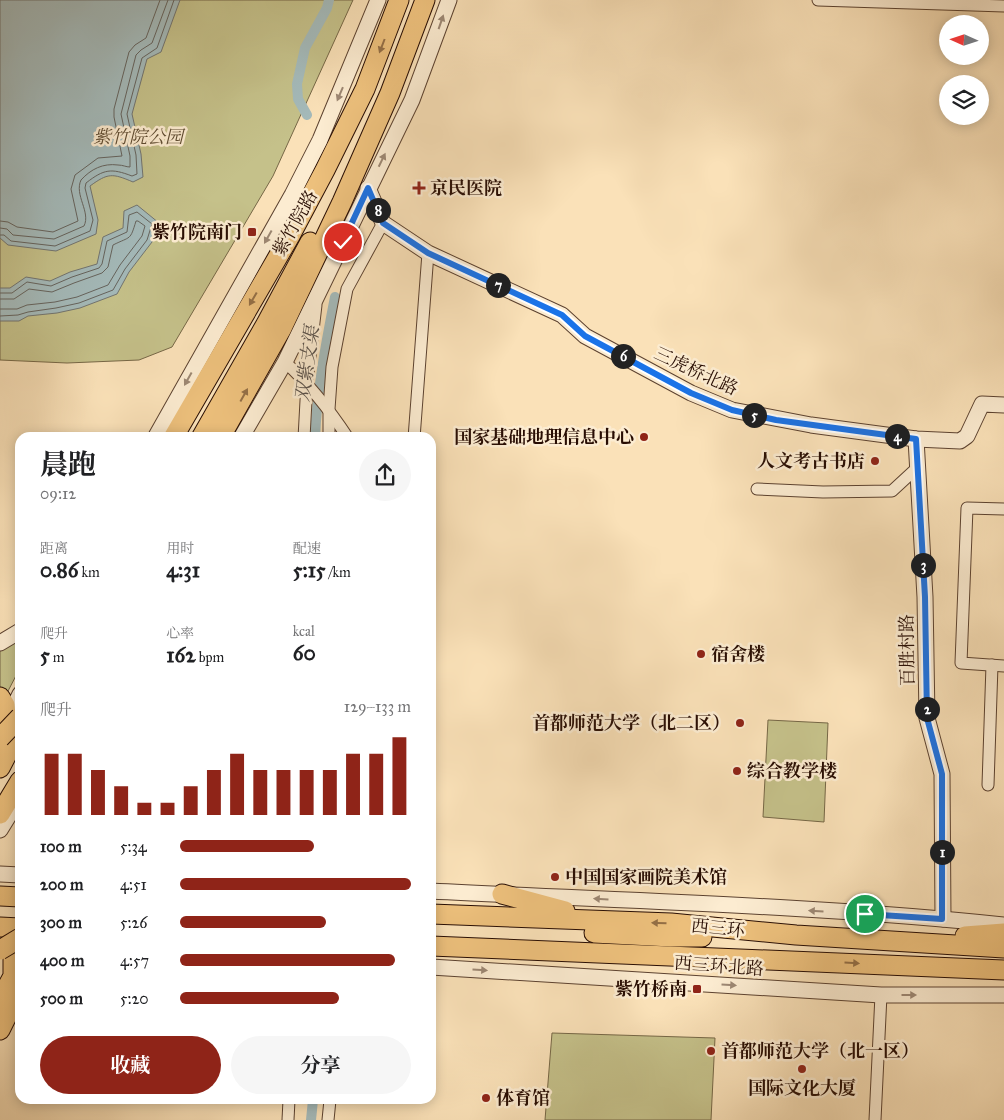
<!DOCTYPE html>
<html lang="zh">
<head>
<meta charset="utf-8">
<style>
	:root { --surface:#fff; --page:#f6f6f6; --text:#202124; --muted:#757577; --accent:#8f2418 }
	body { margin:0; font-family:"IM FELL Great Primer","Noto Serif SC",serif; background:var(--page); color:var(--text); height:100vh; display:flex; flex-direction:column; font-size:19px; white-space:nowrap }
	* { box-sizing:border-box; margin:0 }
	p { font-size:16px; color:var(--muted) }
	.icon { flex:none; width:28px; height:28px; fill:none; stroke:currentColor; stroke-width:2; stroke-linecap:round; stroke-linejoin:round }
	.map { position:relative; flex:1; overflow:hidden }
	.sheet { position:absolute; left:15px; top:432px; width:421px; height:672px; display:flex; flex-direction:column; background:var(--surface); border-radius:15px; box-shadow:0 2px 12px #0003 }
	.sheet>* { flex:none }
	.needle { width:32px; rotate:273deg }
	.tools { position:absolute; left:939px; top:15px; display:grid; gap:10px }
	.tools a { display:grid; place-items:center; width:50px; height:50px; border-radius:50%; background:var(--surface); box-shadow:0 2px 12px #0003; font-size:25px }
	.pin { position:absolute; display:grid; place-items:center; width:42px; height:42px; color:#fff; margin:-21px; border:2px solid #fff; border-radius:50%; box-shadow:0 1px 5px #0007 }
	.km { position:absolute; width:25px; height:25px; margin:-12px; border-radius:50%; background:#222; color:#fff; font-size:14px; line-height:25px; text-align:center }
	.round { display:grid; place-items:center; flex:none; width:52px; height:52px; border-radius:26px; background:var(--page) }
	.summary { display:flex; align-items:center; justify-content:space-between; height:85px; padding:0 25px }
	h1 { font-size:28px; font-weight:700; line-height:38px }
	.metrics { display:grid; grid-template-columns:repeat(3,1fr); gap:8px; height:85px; padding:5px 25px }
	.metrics div { display:grid; align-content:center }
	.metrics b { font-size:21px; font-weight:700 }
	.metrics small { font-size:14px; font-weight:400 }
	.metrics p { font-size:14px }
	.chart { height:140px; padding:10px 25px }
	.chart p { display:flex; justify-content:space-between }
	.chart svg { width:100%; height:90px; margin-top:5px; stroke:var(--accent); stroke-width:6 }
	.button { display:flex; gap:10px; margin-top:auto; padding:10px 25px }
	.button a { flex:1; height:58px; border-radius:30px; background:var(--accent); color:#fff; font-size:20px; font-weight:700; line-height:58px; text-align:center }
	.button a+a { background:var(--page); color:var(--text) }
	ul { padding:0 25px; list-style:none; font-size:16px }
	li { display:grid; grid-template-columns:80px 60px 1fr; align-items:center; height:38px }
	li i { height:12px; border-radius:6px; background:var(--accent) }
	.map>svg:first-child { display:block }
	.green { fill:#c5c18a; stroke:#766746 }
	.water { fill:#a4baba; stroke:#727571 }
	.lines { fill:none; stroke-linecap:round; stroke-linejoin:round }
	.shore { stroke:#66645e; stroke-width:1 }
	.canal { stroke:#a4baba; stroke-width:10 }
	.minor-casing { stroke:#5c4230; stroke-width:13 }
	.tertiary-casing { stroke:#5c4230; stroke-width:17 }
	.trunk-casing { stroke:#280d03; stroke-width:21 }
	.minor { stroke:#fcecd1; stroke-width:11 }
	.tertiary { stroke:#fcecd1; stroke-width:15 }
	.trunk { stroke:#edc07c; stroke-width:19 }
	.trunk-bridge-casing { stroke:#280d03; stroke-width:21; stroke-linecap:butt }
	.trunk-bridge { stroke:#edc07c; stroke-width:19 }
	.oneway { fill:#9d8874 }
	.oneway2 { fill:#946f46 }
	.route-casing { stroke:#fff; stroke-width:10 }
	.route { stroke:#1a73e8; stroke-width:6 }
	.poi-dot { fill:#8f2418; stroke:#fcecd1; stroke-width:2 }
	.labels { text-anchor:middle; dominant-baseline:central; stroke-width:5; stroke-linejoin:round; paint-order:stroke }
	.park-label { font-size:18px; font-style:italic; fill:#5f4c32; stroke:#fcecd1 }
	.poi-label { font-size:18px; font-weight:bold; fill:#280d03; stroke:#fcecd1; text-anchor:start }
	.street-label { font-size:18px; fill:#280d03; stroke:#fcecd1 }
	.water-label { font-size:19px; font-style:italic; fill:#5a524c; stroke:#fcecd1 }
</style>
</head>
<body>
<div class="map">
<svg width="1004" height="1120" viewBox="0 0 1004 1120">
	<rect width="100%" height="100%" fill="#fae1b8"/>
	<filter id="stains"><feTurbulence type="fractalNoise" baseFrequency=".004" numOctaves="4"/><feColorMatrix values="0 0 0 0 .2 0 0 0 0 .09 0 0 0 0 .02 0 0 0 .5 -.17"/></filter>
	<radialGradient id="worn" r=".72"><stop offset=".6" stop-color="#630" stop-opacity="0"/><stop offset="1" stop-color="#630" stop-opacity=".3"/></radialGradient>
	<!-- green -->
	<g class="green">
		<path d="M 0,0 L 353,0 L 273,176 L 172,347 L 139,360 L 67,363 L 0,360 Z"/>
		<path d="M 20,639 L 20,668 L 7,693 L 0,687 L 0,651 Z"/>
		<path d="M 768,720 L 828,723 L 824,822 L 763,817 Z"/>
		<path d="M 552,1033 L 715,1038 L 711,1120 L 545,1120 Z"/>
	</g>
	<!-- water -->
	<g class="water">
		<path d="M 0,0 L 180,0 L 161,52 L 147,59 L 132,114 L 141,154 L 143,177 L 133,182 C 112,173 108,173 90,186 L 98,220 L 96,234 L 56,251 L 8,245 L 0,238 Z"/>
		<path d="M 137,205 L 159,223 L 152,242 L 129,272 L 117,294 L 80,308 L 57,313 L 28,316 L 19,321 L 0,321 L 0,288 L 10,288 L 26,277 L 50,281 L 70,272 L 97,264 L 103,237 L 123,228 L 124,211 Z"/>
	</g>
	<g class="lines">
		<!-- shore -->
		<g class="shore">
			<path d="M 0,221 L 8,222 L 17,227 L 53,232 L 78,221 L 71,189 L 75,175 L 98,158 L 122,156 L 114,117 L 114,109 L 129,52 L 135,45 L 146,38 L 160,0"/>
			<path d="M 0,228 L 7,229 L 13,235 L 54,239 L 84,226 C 91,212 74,195 81,180 C 91,169 103,163 118,165 C 123,165 126,167 130,167 L 130,156 L 121,114 L 136,55 L 141,50 L 152,43 L 168,0"/>
			<path d="M 0,235 L 4,235 L 11,241 L 55,246 L 90,231 L 93,220 L 85,188 L 86,183 C 104,169 111,168 132,176 L 137,174 L 136,155 L 127,114 L 142,58 L 157,48 L 174,0"/>
			<path d="M 0,293 L 12,293 L 27,282 L 51,286 L 72,277 L 99,268 L 102,264 L 107,241 L 127,232 L 129,215 L 137,212 L 152,224 L 147,240 L 125,269 L 113,290 L 79,303 L 56,308 L 28,312 L 18,315 L 0,316"/>
			<path d="M 0,299 L 14,299 L 29,289 L 52,292 L 74,283 L 102,273 L 108,267 L 113,245 C 131,236 130,241 136,221 L 138,221 L 145,226 L 142,236 L 120,265 L 108,285 L 77,297 L 55,302 L 27,305 L 17,309 L 0,309"/>
		</g>
		<!-- canal -->
		<g class="canal">
			<path d="M 307,115 L 298,99 L 297,84 L 305,48 L 327,8 L 329,0"/>
			<path d="M 315,438 C 317,390 326,343 335,297"/>
			<path d="M 311,1120 L 313,1100"/>
		</g>
		<defs>
			<g id="minor">
				<path d="M 818,0 L 1004,6"/>
				<path d="M 285,362 C 310,385 329,409 348,438"/>
				<path d="M 304,438 L 307,382 L 316,305"/>
				<path d="M 329,438 L 329,409 L 332,367 L 347,289 L 383,223"/>
				<path d="M 414,438 L 428,253"/>
				<path d="M 757,489 L 823,492 L 892,491 L 918,467"/>
				<path d="M 1004,509 L 967,508 L 961,663 L 1004,666"/>
				<path d="M 988,785 L 992,665"/>
				<path d="M 288,1120 L 289,1100"/>
				<path d="M 328,1120 L 330,1100"/>
				<path d="M 875,1120 L 881,995"/>
			</g>
			<g id="tertiary">
				<path d="M 368,188 L 383,223 L 428,253 L 562,315 L 585,336 L 691,393 L 732,410 L 811,425 L 916,439 L 960,441 L 967,436 L 982,404 L 1004,405"/>
				<path d="M 155,438 L 292,195 L 320,140 L 378,0"/>
				<path d="M 241,438 L 285,362 L 412,100 L 449,0"/>
				<path d="M 916,439 L 925,597 L 927,718 L 942,774 L 943,919"/>
				<path d="M 0,643 L 20,631"/>
				<path d="M 5,724 L 20,694"/>
				<path d="M 0,830 L 16,804"/>
				<path d="M 0,874 L 20,875"/>
				<path d="M 431,891 C 622,901 814,905 1004,925"/>
				<path d="M 431,967 L 881,995 L 1004,995"/>
			</g>
			<g id="trunk">
				<path d="M 173,438 L 290,236 L 325,170 L 365,89 L 399,0"/>
				<path d="M 201,438 L 266,324 L 310,242"/>
				<path d="M 220,438 L 282,328 L 342,202 L 390,93 L 425,0"/>
				<path d="M 0,697 L 5,705 L 9,751"/>
				<path d="M 0,768 L 14,741"/>
				<path d="M 0,814 L 20,781"/>
				<path d="M 502,894 L 565,911"/>
				<path d="M 0,896 L 20,897"/>
				<path d="M 431,914 L 671,923 L 796,935 L 1004,948"/>
				<path d="M 0,927 L 20,928"/>
				<path d="M 594,933 L 671,937 L 702,937"/>
				<path d="M 965,936 L 1004,933"/>
				<path d="M 431,946 L 1004,970"/>
				<path d="M 0,1000 L 13,976 L 13,949"/>
				<path d="M 0,1030 L 20,990"/>
			</g>
		</defs>
		<!-- minor casing -->
		<use href="#minor" class="minor-casing"/>
		<!-- tertiary casing -->
		<use href="#tertiary" class="tertiary-casing"/>
		<!-- trunk casing -->
		<use href="#trunk" class="trunk-casing"/>
		<!-- minor -->
		<use href="#minor" class="minor"/>
		<!-- tertiary -->
		<use href="#tertiary" class="tertiary"/>
		<!-- trunk -->
		<use href="#trunk" class="trunk"/>
		<defs>
			<g id="trunk-bridge">
				<path d="M 0,738 L 20,717"/>
				<path d="M 0,950 L 20,938"/>
			</g>
		</defs>
		<!-- trunk-bridge casing -->
		<use href="#trunk-bridge" class="trunk-bridge-casing"/>
		<!-- trunk-bridge -->
		<use href="#trunk-bridge" class="trunk-bridge"/>
	</g>
	<!-- one-way arrows -->
	<defs><path id="oneway-solid" d="M-6-.8H1V-3.2L6.5 0L1 3.2V.8H-6Z" transform="scale(1.25)"/></defs>
	<g class="oneway">
		<use href="#oneway-solid" transform="translate(441 22) rotate(-71)"/>
		<use href="#oneway-solid" transform="translate(340 94) rotate(113)"/>
		<use href="#oneway-solid" transform="translate(382 160) rotate(-64)"/>
		<use href="#oneway-solid" transform="translate(268 237) rotate(119)"/>
		<use href="#oneway-solid" transform="translate(188 379) rotate(119)"/>
		<use href="#oneway-solid" transform="translate(601 899) rotate(-177)"/>
		<use href="#oneway-solid" transform="translate(816 911) rotate(-177)"/>
		<use href="#oneway-solid" transform="translate(480 970) rotate(3)"/>
		<use href="#oneway-solid" transform="translate(729 985) rotate(4)"/>
		<use href="#oneway-solid" transform="translate(909 995)"/>
	</g>
	<g class="oneway2">
		<use href="#oneway-solid" transform="translate(382 46) rotate(111)"/>
		<use href="#oneway-solid" transform="translate(253 299) rotate(120)"/>
		<use href="#oneway-solid" transform="translate(244 395) rotate(-61)"/>
		<use href="#oneway-solid" transform="translate(659 923) rotate(-178)"/>
		<use href="#oneway-solid" transform="translate(852 963) rotate(3)"/>
	</g>
	<g class="lines">
		<defs>
			<path id="route" d="M 343,242 L 368,188 L 383,223 L 428,253 L 562,315 L 585,336 L 691,393 L 732,410 L 776,420 L 916,439 L 925,597 L 927,718 L 942,774 L 942,919 L 865,914"/>
		</defs>
		<!-- route casing -->
		<use href="#route" class="route-casing"/>
		<!-- route -->
		<use href="#route" class="route"/>
	</g>
	<!-- markers -->
	<g class="poi-dot">
		<path d="M416.5 180.5h5v5h5v5h-5v5h-5v-5h-5v-5h5z"/>
		<rect x="247" y="227" width="10" height="10" rx="2.5"/>
		<circle cx="644" cy="437" r="5"/>
		<circle cx="875" cy="461" r="5"/>
		<circle cx="701" cy="654" r="5"/>
		<circle cx="740" cy="723" r="5"/>
		<circle cx="737" cy="771" r="5"/>
		<circle cx="555" cy="877" r="5"/>
		<rect x="692" y="984" width="10" height="10" rx="2.5"/>
		<circle cx="711" cy="1051" r="5"/>
		<circle cx="802" cy="1069" r="5"/>
		<circle cx="486" cy="1098" r="5"/>
	</g>
	<g class="labels">
		<!-- park labels -->
		<g class="park-label">
			<text x="138" y="137">紫竹院公园</text>
		</g>
		<!-- poi labels -->
		<g class="poi-label">
			<text x="430" y="188">京民医院</text>
			<text x="242" y="232" text-anchor="end">紫竹院南门</text>
			<text x="634" y="437" text-anchor="end">国家基础地理信息中心</text>
			<text x="865" y="461" text-anchor="end">人文考古书店</text>
			<text x="711" y="654">宿舍楼</text>
			<text x="730" y="723" text-anchor="end">首都师范大学（北二区）</text>
			<text x="747" y="771">综合教学楼</text>
			<text x="565" y="877">中国国家画院美术馆</text>
			<text x="687" y="989" text-anchor="end">紫竹桥南</text>
			<text x="721" y="1051">首都师范大学（北一区）</text>
			<text x="802" y="1088" text-anchor="middle">国际文化大厦</text>
			<text x="496" y="1098">体育馆</text>
		</g>
		<!-- street labels -->
		<g class="street-label">
			<text transform="translate(295 223) rotate(-61)">紫竹院路</text>
			<text transform="translate(696 371) rotate(25)">三虎桥北路</text>
			<text transform="translate(907 650) rotate(-91)">百胜村路</text>
			<text transform="translate(718 928) rotate(6)">西三环</text>
			<text transform="translate(719 966) rotate(4)">西三环北路</text>
		</g>
		<!-- water labels -->
		<g class="water-label">
			<text transform="translate(307 364) rotate(-82)">双紫支渠</text>
		</g>
	</g>
	<rect width="100%" height="100%" filter="url(#stains)"/>
	<rect width="100%" height="100%" fill="url(#worn)"/>
</svg>
<div class="tools">
<a><svg class="needle" viewBox="-14 -14 28 28"><path d="M0-13l5 13h-10z" fill="#e53935"/><path d="M0 13l5-13h-10z" fill="#757577"/></svg></a>
<a><svg class="icon" aria-label="layers" viewBox="0 0 24 24"><path d="M12 4l9 5-9 5-9-5zM3 14l9 5 9-5"/></svg></a>
</div>
<div class="pin" style="left:865px;top:914px;background:#1e9e55"><svg class="icon" aria-label="arrive" viewBox="0 0 24 24"><path d="M6 21V4h12l-3 4 3 4H6"/></svg></div>
<div class="pin" style="left:343px;top:242px;background:#d93025"><svg class="icon" aria-label="check" viewBox="0 0 24 24"><path d="M5 12l5 5 9-10"/></svg></div>
<b class="km" style="left:942px;top:852px">1</b>
<b class="km" style="left:927px;top:709px">2</b>
<b class="km" style="left:923px;top:565px">3</b>
<b class="km" style="left:897px;top:436px">4</b>
<b class="km" style="left:754px;top:415px">5</b>
<b class="km" style="left:623px;top:356px">6</b>
<b class="km" style="left:498px;top:285px">7</b>
<b class="km" style="left:378px;top:210px">8</b>
<section class="sheet">
<div class="summary"><div><h1>晨跑</h1><p>09:12</p></div><a class="round"><svg class="icon" aria-label="share" viewBox="0 0 24 24"><path d="M12 15V3M7 8l5-5 5 5M5 13v7h14v-7"/></svg></a></div>
<div class="metrics">
<div><p>距离</p><b>0.86<small> km</small></b></div>
<div><p>用时</p><b>4:31</b></div>
<div><p>配速</p><b>5:15<small> /km</small></b></div>
</div>
<div class="metrics">
<div><p>爬升</p><b>5<small> m</small></b></div>
<div><p>心率</p><b>162<small> bpm</small></b></div>
<div><p>kcal</p><b>60</b></div>
</div>
<div class="chart"><p><span>爬升</span>129–133 m</p>
<svg viewBox="0 0 160 44" preserveAspectRatio="none"><path d="M5 44V14M15 44V14M25 44V22M35 44V30M45 44V38M55 44V38M65 44V30M75 44V22M85 44V14M95 44V22M105 44V22M115 44V22M125 44V22M135 44V14M145 44V14M155 44V6"/></svg>
</div>
<ul>
<li><b>100 m</b>5:34<i style="width:58%"></i></li>
<li><b>200 m</b>4:51<i style="width:100%"></i></li>
<li><b>300 m</b>5:26<i style="width:63%"></i></li>
<li><b>400 m</b>4:57<i style="width:93%"></i></li>
<li><b>500 m</b>5:20<i style="width:69%"></i></li>
</ul>
<div class="button"><a>收藏</a><a>分享</a></div>
</section>
</div>
</body>
</html>
